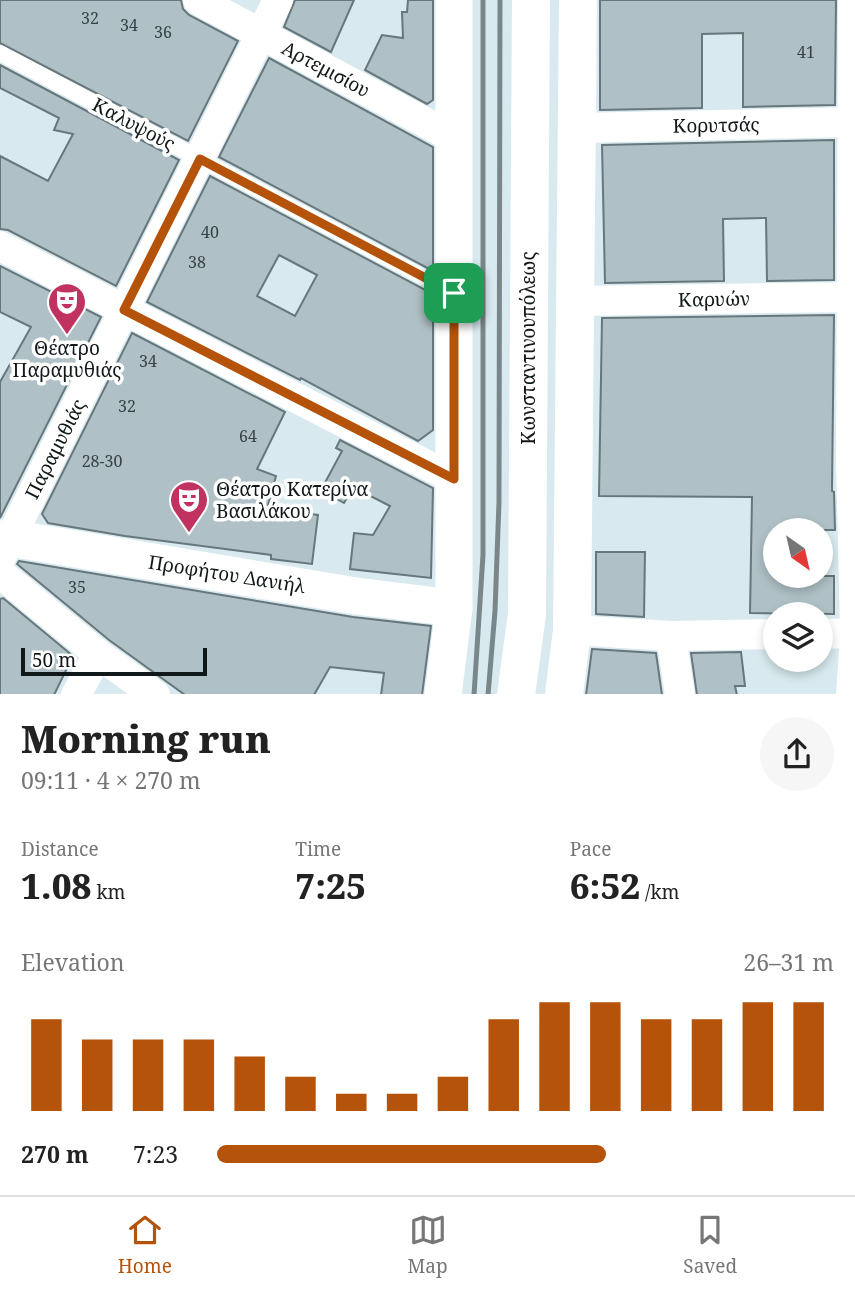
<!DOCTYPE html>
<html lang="en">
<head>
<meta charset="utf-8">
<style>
	:root { --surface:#fff; --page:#f6f6f6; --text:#222; --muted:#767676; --line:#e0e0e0; --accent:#b45309 }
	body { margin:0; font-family:"Noto Serif",serif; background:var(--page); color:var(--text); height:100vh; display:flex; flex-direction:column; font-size:26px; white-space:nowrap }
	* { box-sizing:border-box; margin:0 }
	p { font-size:23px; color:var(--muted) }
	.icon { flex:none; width:38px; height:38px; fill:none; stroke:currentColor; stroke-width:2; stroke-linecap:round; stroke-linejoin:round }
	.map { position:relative; height:694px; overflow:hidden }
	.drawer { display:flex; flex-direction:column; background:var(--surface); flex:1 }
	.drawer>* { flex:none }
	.needle { width:46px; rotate:146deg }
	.controls { position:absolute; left:763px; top:518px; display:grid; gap:14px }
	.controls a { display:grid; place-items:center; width:70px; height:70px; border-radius:50%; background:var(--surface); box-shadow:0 4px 10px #0003; font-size:35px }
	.scale { position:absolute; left:21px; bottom:18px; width:186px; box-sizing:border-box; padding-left:7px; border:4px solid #111819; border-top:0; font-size:19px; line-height:24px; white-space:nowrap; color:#111819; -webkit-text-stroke:5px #fff; paint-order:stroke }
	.pin { position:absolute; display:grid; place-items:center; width:60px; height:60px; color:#fff; margin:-30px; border-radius:14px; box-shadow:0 4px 10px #0006 }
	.round { display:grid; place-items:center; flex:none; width:74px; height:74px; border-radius:37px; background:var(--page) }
	.summary { display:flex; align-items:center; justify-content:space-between; height:119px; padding:0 21px }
	h1 { font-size:38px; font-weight:800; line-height:52px }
	.figures { display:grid; grid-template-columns:repeat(3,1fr); gap:10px; height:119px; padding:7px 21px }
	.figures div { display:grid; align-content:center }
	.figures b { font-size:35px; font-weight:800 }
	.figures small { font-size:19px; font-weight:400 }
	.figures p { font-size:19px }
	.chart { height:196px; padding:14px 21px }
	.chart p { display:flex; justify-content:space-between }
	.chart svg { width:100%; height:126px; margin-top:7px; stroke:var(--accent); stroke-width:6 }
	ul { padding:0 21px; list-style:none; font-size:23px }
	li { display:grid; grid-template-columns:112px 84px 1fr; align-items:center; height:52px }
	li i { height:18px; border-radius:9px; background:var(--accent) }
	.tabs { display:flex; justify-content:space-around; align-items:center; height:98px; border-top:2px solid var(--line); background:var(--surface); font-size:19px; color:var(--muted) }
	.tabs a { display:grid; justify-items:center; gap:4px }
	.tabs .active { color:var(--accent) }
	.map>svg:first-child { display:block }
	.building { fill:#afc1c6; stroke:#67777c; stroke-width:2; fill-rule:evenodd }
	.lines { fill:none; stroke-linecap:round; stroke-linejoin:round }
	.service { stroke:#fff; stroke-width:16 }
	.minor { stroke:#fff; stroke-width:30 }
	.tertiary { stroke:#fff; stroke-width:37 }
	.secondary { stroke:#fff; stroke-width:38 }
	.rail { stroke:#7a878a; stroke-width:5 }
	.route-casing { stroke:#fff; stroke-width:14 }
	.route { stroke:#b45309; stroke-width:9 }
	.labels { text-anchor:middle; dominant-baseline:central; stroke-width:7; stroke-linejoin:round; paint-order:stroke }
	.number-label { font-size:16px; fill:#384244 }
	.street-label { font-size:19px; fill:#111819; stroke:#fff }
	.poi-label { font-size:19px; fill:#111819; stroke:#fff }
</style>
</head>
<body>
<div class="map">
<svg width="855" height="695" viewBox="0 0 855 695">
	<rect width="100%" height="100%" fill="#d8eaef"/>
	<!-- building -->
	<g class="building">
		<path d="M 0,0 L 181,0 L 183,9 L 189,15 L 238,41 L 188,141 L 0,43 Z"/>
		<path d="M 295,0 L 354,0 L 331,52 L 284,27 Z"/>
		<path d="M 408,0 L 433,0 L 433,100 L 427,104 L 365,70 L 382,35 L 403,38 L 402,12 L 407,12 Z"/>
		<path d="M 600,0 L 836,0 L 835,105 L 743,107 L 743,33 L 702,34 L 702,108 L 600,110 Z"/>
		<path d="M 269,58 L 433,147 L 433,271 L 219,157 Z"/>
		<path d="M 0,65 L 179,160 L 116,286 L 8,230 L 0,229 L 0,156 L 48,181 L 73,134 L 54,130 L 59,118 L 0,88 Z"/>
		<path d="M 834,140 L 834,280 L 767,281 L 766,218 L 723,219 L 724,281 L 605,283 L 602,145 Z"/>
		<path d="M 210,176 L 433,294 L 433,430 L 418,441 L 301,378 L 300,380 L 147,302 ZM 279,255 L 317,275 L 295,316 L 257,296 Z"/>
		<path d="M 0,266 L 101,317 L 0,518 L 0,382 L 31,327 L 0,312 Z"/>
		<path d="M 834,315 L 832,491 L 834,492 L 835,530 L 775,530 L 775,576 L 834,576 L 834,614 L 750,613 L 752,497 L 599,496 L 602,318 Z"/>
		<path d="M 132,333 L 285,412 L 257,469 L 276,476 L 267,509 L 318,515 L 312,564 L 271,559 L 271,555 L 125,536 L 48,523 L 42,514 Z"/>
		<path d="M 340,440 L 433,488 L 431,578 L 350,569 L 354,533 L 373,535 L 390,506 L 353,487 L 344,503 L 321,490 L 342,451 L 336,448 Z"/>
		<path d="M 596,552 L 645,552 L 644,617 L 596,614 Z"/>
		<path d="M 19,561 L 353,617 L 431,626 L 422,695 L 381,695 L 384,673 L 330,667 L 314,695 L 185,695 L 109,640 L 17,564 Z"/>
		<path d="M 3,598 L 73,656 L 54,695 L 0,695 L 0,599 Z"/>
		<path d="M 592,649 L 656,653 L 662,695 L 586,695 Z"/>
		<path d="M 741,652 L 745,686 L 735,686 L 737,695 L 697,695 L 691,653 Z"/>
	</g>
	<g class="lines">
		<!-- service -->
		<path class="service" d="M 0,53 L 453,293"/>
		<!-- minor -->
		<g class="minor">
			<path d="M 198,0 L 454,138"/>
			<path d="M 853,0 L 851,461 L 855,629"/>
			<path d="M 577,128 L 855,122"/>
			<path d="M 0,246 L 454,479"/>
			<path d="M 576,301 L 851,297"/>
			<path d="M 0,559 L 278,0"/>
			<path d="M 0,573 L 98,654 L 155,695"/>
			<path d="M 572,630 L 671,636 L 775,634"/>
			<path d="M 821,634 L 855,633"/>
			<path d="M 671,636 L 680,695"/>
			<path d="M 76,695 L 98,654"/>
			<path d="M 851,695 L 855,635"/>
		</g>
		<!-- tertiary -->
		<g class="tertiary">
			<path d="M 0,539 L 10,538 L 356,596 L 454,608"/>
			<path d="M 443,695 L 454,608 L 454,0"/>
		</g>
		<!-- secondary -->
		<g class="secondary">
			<path d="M 516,695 L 527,614 L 531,0"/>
			<path d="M 564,695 L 572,630 L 578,0"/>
		</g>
		<!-- rail -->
		<g class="rail">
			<path d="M 474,695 L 483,555 L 483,0"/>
			<path d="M 488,695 L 495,611 L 499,502 L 500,0"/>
		</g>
	</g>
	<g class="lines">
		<defs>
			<path id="route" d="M 200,159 L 454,293 L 454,479 L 124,310 Z"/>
		</defs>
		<!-- route casing -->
		<use href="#route" class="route-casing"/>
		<!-- route -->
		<use href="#route" class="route"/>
	</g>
	<!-- icons -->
	<defs>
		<symbol id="theatre-pin" viewBox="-11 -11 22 30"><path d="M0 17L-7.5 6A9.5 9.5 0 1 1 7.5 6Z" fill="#c0325f" stroke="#fff"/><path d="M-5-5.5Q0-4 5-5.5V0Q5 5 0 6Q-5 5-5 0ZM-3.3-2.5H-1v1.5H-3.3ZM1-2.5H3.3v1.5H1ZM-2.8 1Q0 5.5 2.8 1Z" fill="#fff"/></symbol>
	</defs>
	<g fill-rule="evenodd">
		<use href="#theatre-pin" x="45" y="280" width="44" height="60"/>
		<use href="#theatre-pin" x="167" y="478" width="44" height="60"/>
	</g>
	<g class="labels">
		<!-- number labels -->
		<g class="number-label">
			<text x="90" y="18">32</text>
			<text x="129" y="25">34</text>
			<text x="163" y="32">36</text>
			<text x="806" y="52">41</text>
			<text x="210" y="232">40</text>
			<text x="197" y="262">38</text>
			<text x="148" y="361">34</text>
			<text x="127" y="406">32</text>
			<text x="248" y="436">64</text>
			<text x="102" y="461">28-30</text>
			<text x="77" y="587">35</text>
		</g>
		<!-- street labels -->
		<g class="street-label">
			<text transform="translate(326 69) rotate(28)">Αρτεμισίου</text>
			<text transform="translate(134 124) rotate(28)">Καλυψούς</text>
			<text transform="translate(716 125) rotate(-1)">Κορυτσάς</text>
			<text transform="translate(714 299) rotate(-1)">Καρυών</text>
			<text transform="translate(528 348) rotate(-90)">Κωνσταντινουπόλεως</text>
			<text transform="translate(55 449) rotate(-63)">Παραμυθιάς</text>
			<text transform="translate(227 574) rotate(9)">Προφήτου Δανιήλ</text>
		</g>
		<!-- poi labels -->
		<g class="poi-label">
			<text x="67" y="348">Θέατρο<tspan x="67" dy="22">Παραμυθιάς</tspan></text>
			<text x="216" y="489" text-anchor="start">Θέατρο Κατερίνα<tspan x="216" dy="22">Βασιλάκου</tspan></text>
		</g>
	</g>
</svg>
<div class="controls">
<a><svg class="needle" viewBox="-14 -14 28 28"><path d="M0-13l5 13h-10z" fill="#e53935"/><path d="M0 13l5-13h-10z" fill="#767676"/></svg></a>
<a><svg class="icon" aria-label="layers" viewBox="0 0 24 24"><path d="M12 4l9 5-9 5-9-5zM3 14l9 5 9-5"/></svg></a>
</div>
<div class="scale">50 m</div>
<div class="pin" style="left:454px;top:293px;background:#1e9e55"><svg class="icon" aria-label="arrive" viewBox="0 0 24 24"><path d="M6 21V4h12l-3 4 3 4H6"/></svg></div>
</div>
<section class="drawer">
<div class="summary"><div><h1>Morning run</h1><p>09:11 · 4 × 270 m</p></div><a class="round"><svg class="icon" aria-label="share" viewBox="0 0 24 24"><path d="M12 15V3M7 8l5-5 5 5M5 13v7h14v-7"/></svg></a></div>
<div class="figures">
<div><p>Distance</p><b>1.08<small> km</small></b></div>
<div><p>Time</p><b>7:25</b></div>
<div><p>Pace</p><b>6:52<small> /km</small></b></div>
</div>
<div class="chart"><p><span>Elevation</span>26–31 m</p>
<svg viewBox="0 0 160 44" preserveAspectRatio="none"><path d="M5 44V12M15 44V19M25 44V19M35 44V19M45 44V25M55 44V32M65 44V38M75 44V38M85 44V32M95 44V12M105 44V6M115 44V6M125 44V12M135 44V12M145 44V6M155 44V6"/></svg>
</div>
<ul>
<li><b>270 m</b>7:23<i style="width:63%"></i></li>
</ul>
</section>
<nav class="tabs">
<a class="active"><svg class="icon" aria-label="home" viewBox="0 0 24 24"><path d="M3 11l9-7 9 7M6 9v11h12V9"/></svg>Home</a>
<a><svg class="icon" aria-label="map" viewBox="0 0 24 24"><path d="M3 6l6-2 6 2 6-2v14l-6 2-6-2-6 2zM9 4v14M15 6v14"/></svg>Map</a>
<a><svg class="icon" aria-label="saved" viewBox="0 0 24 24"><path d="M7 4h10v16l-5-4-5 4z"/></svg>Saved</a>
</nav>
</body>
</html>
